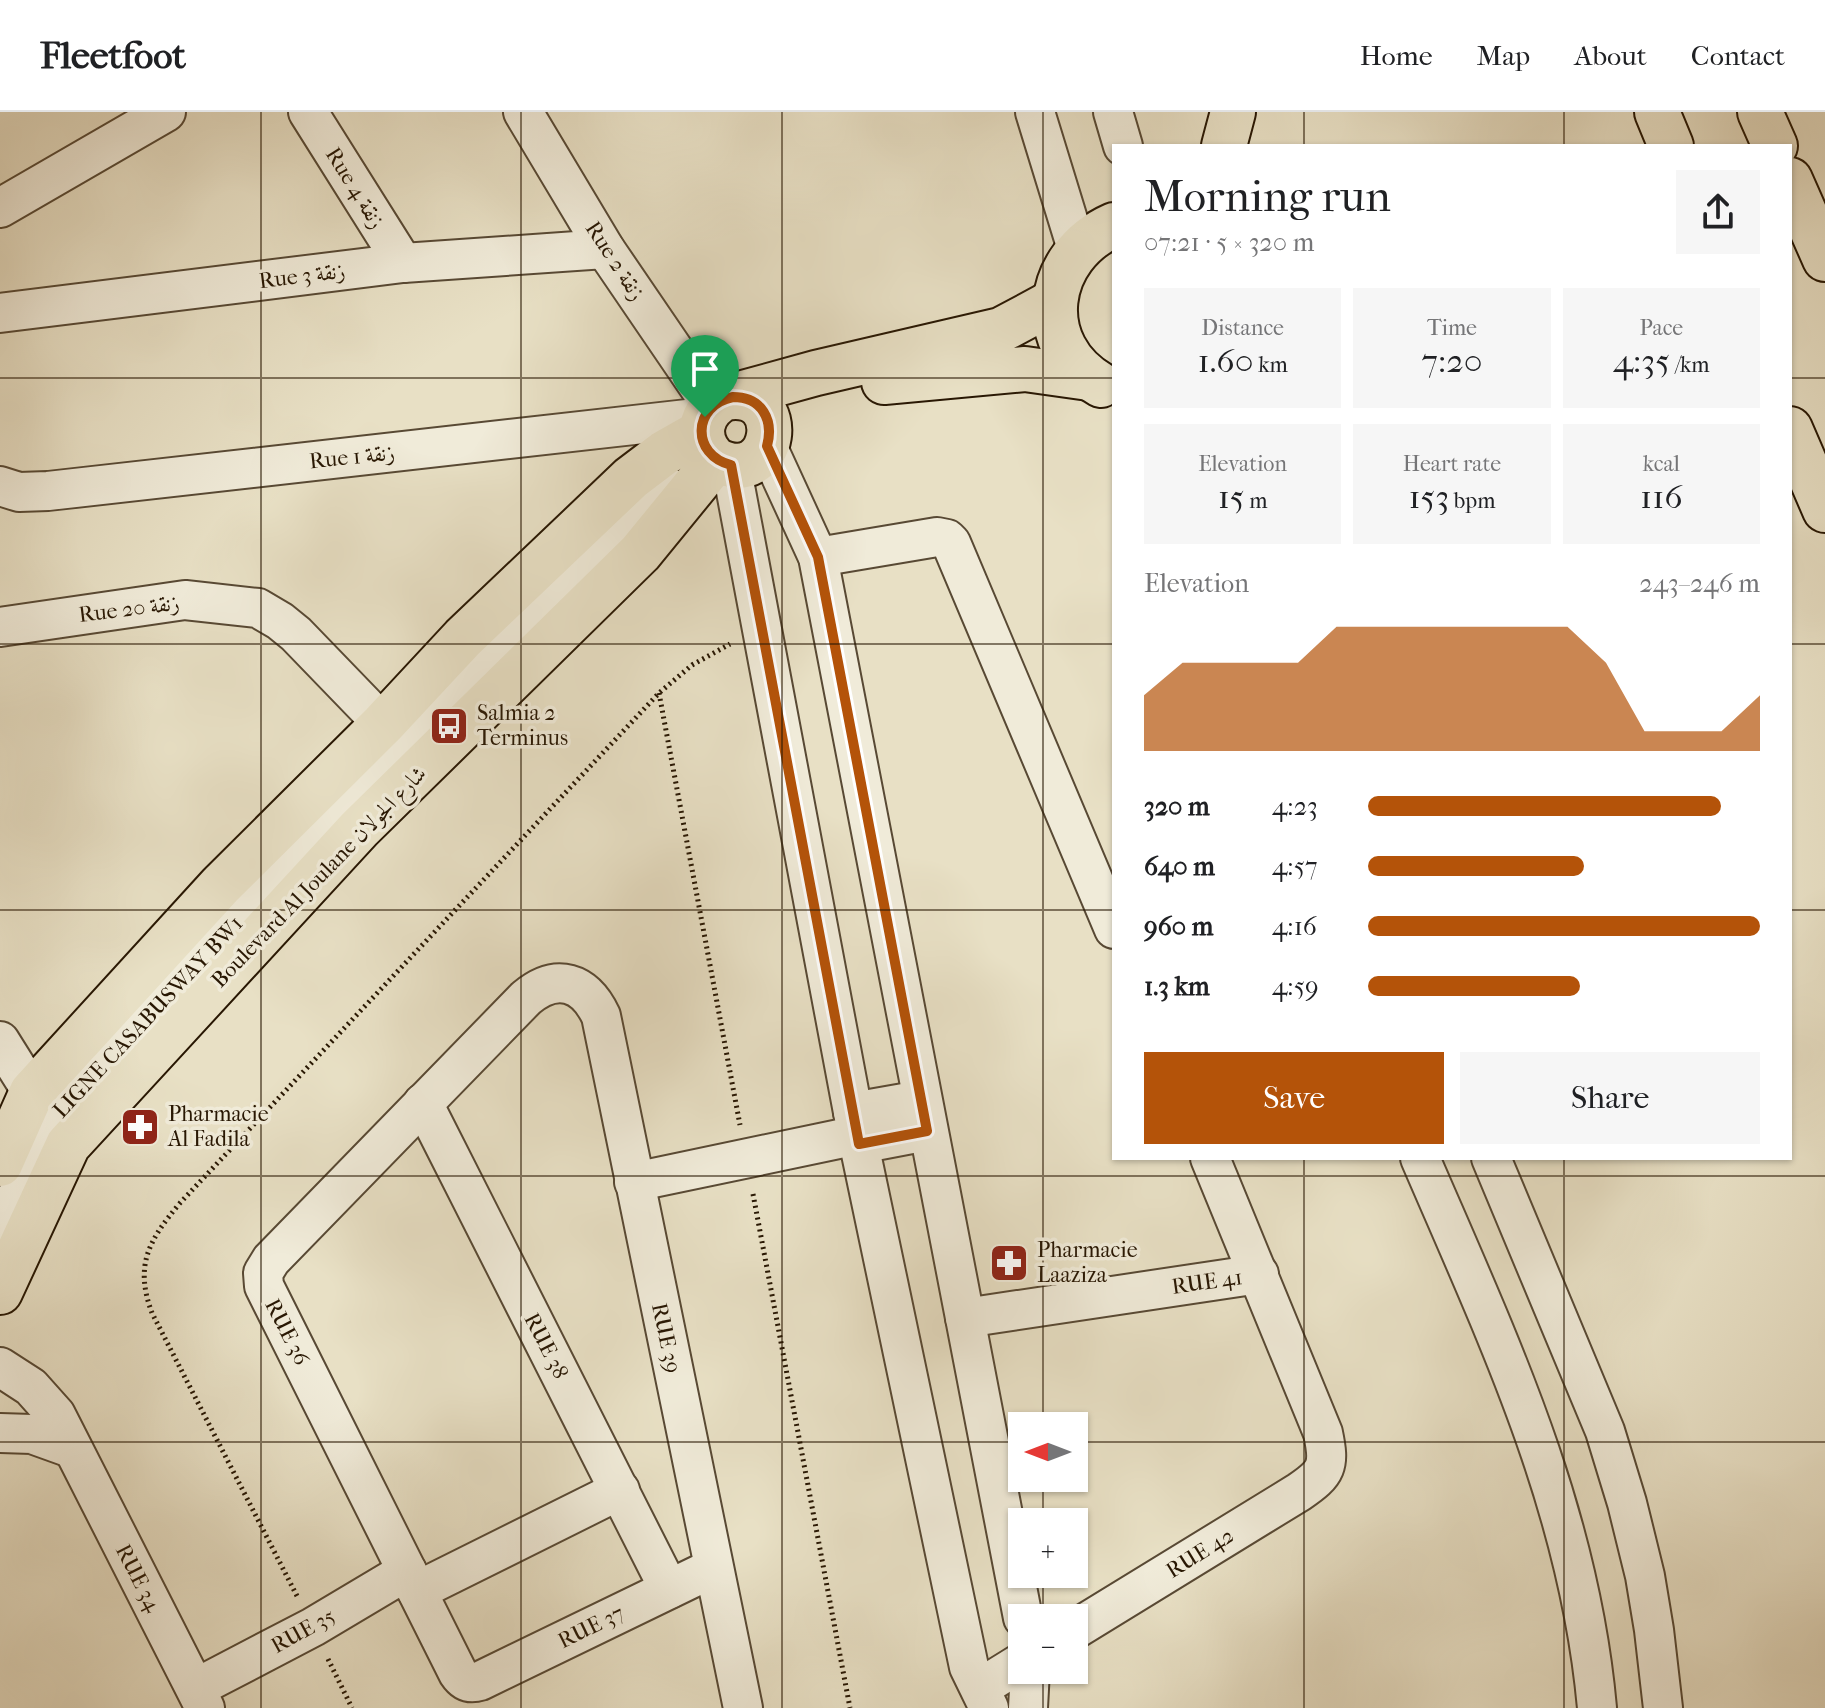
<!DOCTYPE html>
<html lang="en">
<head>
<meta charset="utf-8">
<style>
	:root { --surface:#fff; --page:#f6f6f6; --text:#202124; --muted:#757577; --line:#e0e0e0; --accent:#b45309 }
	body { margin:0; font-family:"IM FELL French Canon",Amiri,serif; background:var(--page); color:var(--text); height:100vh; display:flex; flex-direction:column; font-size:30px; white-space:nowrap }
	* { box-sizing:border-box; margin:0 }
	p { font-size:26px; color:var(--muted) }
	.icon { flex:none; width:44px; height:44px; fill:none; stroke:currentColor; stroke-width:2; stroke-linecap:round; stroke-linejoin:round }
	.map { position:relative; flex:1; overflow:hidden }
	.sheet { position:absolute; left:1112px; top:32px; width:680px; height:1016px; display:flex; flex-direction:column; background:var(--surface); border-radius:0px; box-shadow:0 2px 6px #0004 }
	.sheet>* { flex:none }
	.needle { width:52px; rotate:270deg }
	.controls { position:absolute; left:1008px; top:1300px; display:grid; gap:16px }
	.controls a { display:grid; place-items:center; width:80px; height:80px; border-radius:0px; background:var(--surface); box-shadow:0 2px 6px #0004; font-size:40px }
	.pin { position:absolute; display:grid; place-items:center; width:68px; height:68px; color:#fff; margin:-82px -34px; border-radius:50% 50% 50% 0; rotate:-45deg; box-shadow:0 0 8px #0007 }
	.pin .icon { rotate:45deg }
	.round { display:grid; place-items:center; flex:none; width:84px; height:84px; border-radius:0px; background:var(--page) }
	.head { display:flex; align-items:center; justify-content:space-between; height:136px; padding:0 32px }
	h1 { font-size:44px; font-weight:600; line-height:60px }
	.stats { display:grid; grid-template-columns:repeat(3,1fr); gap:12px; height:136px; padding:8px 32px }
	.stats div { display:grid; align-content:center; border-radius:0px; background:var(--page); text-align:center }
	.stats b { font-size:34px; font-weight:600 }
	.stats small { font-size:22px; font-weight:400 }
	.stats p { font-size:22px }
	.chart { height:224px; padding:16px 32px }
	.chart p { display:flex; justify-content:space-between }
	.chart svg { width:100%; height:144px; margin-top:8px; fill:var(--accent); opacity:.7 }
	.cta { display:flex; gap:16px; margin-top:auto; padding:16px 32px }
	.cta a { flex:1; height:92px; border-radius:0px; background:var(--accent); color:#fff; font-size:32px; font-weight:600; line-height:92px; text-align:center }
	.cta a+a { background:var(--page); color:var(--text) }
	ul { padding:0 32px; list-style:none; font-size:26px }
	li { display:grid; grid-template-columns:128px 96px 1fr; align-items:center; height:60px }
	li i { height:20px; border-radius:10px; background:var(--accent) }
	header { display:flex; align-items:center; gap:48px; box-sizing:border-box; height:112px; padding:0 40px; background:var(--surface); border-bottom:2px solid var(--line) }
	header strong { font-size:38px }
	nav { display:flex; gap:44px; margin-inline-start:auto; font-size:28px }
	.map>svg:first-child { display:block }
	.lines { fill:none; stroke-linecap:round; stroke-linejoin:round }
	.minor-casing { stroke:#584934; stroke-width:42 }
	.major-casing { stroke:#281703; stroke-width:48 }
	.highway-casing { stroke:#281703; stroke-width:48 }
	.path { stroke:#281703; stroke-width:5; stroke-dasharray:2 4; stroke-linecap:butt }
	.minor { stroke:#f0ebd9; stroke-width:38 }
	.major { stroke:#e8e0c5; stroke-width:44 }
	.highway { stroke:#e8e0c5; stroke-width:44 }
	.route-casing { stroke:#fff; stroke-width:16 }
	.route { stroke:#b45309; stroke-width:10 }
	.grid { fill:none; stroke:#281703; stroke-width:2; stroke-opacity:0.55 }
	.labels { text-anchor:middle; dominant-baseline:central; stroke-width:7; stroke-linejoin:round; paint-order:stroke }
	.street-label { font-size:22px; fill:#281703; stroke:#f0ebd9 }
	.poi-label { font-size:22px; fill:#281703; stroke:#f0ebd9; text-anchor:start }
</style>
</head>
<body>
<header>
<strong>Fleetfoot</strong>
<nav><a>Home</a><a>Map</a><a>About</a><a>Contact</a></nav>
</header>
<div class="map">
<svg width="1825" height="1596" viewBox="0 0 1825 1596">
	<rect width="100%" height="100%" fill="#e8e0c5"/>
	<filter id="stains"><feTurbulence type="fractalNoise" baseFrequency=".0025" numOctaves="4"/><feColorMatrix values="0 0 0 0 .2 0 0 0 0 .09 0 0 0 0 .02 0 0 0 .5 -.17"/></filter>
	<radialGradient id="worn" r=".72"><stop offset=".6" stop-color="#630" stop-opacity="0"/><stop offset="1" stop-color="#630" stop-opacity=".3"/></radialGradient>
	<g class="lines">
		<defs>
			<g id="minor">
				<path d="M 308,0 L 403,151"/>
				<path d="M 523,0 L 605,137 L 712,294"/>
				<path d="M 1035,0 L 1077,137"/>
				<path d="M 1113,0 L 1123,34"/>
				<path d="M 0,96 L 166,0"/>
				<path d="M 0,201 L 403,151 L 605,137"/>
				<path d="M 767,334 L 818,445 L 1023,1506"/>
				<path d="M 731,353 L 859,1032 L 969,1555 L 989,1596"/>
				<path d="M 0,374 L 19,380 L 48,379 L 705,305"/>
				<path d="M 818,445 L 937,425 L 947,427 L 951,431 L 1114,817"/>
				<path d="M 0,515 L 185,488 L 258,496 L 280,509 L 296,522 L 383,612"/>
				<path d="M 0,929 L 32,980"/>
				<path d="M 423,991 L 669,1477"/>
				<path d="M 853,1000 L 921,988"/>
				<path d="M 859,1032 L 927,1019"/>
				<path d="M 1420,1046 C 1498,1227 1579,1396 1597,1596"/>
				<path d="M 1491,1046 L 1605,1319 L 1627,1391 L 1645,1464 L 1654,1518 L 1663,1596"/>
				<path d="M 634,1070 L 858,1023"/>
				<path d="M 0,1123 L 50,1008 L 136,912 L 593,452 L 673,377"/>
				<path d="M 965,1206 L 1259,1162"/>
				<path d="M 0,1255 L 31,1275 L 56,1303 L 205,1596"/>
				<path d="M 0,1321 L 32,1322 L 71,1336"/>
				<path d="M 713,1456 L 480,1569 C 470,1572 464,1570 458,1561 L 264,1174 L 263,1161 L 271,1148 L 526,886 C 557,860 585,870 601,904 L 743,1596"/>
				<path d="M 417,1479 L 620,1378"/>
				<path d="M 1074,1518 L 1299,1380 C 1327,1361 1330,1354 1323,1321 L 1210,1046"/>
				<path d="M 196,1576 L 313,1515 L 407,1459"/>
				<path d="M 980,1576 L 1022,1550"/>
				<path d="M 1028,1596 L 1030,1558"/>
			</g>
			<g id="major">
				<path d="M 1224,34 L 1233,0"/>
				<path d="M 884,270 L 1025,257 L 1089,266"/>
				<path d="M 1101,273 C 1032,233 1044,144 1114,113"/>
				<path d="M 725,286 C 793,274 777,379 716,348 C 694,328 699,299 725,286 L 816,261 L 1001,218 L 1055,189"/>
				<path d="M 0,1052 L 32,980 L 221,773 L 383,612 L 463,526 L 631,366 L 664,341 L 701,320"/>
				<path d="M 0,1180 L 68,1033 L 359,717 L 640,441 L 716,348"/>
			</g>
			<g id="highway">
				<path d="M 1657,0 L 1671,34"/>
				<path d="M 1760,0 L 1775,34"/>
				<path d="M 1790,68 L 1825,147"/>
				<path d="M 1790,317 L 1825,398"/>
			</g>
		</defs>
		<!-- minor casing -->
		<use href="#minor" class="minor-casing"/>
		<!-- major casing -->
		<use href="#major" class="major-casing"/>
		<!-- highway casing -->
		<use href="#highway" class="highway-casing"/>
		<!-- path -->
		<g class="path">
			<path d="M 659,581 L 740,1013"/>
			<path d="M 753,1082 L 850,1596"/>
			<path d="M 297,1484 L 152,1201 C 134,1153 149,1128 180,1091 L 659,581 L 692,553 L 730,532"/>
			<path d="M 328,1547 L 352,1596"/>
		</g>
		<!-- minor -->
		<use href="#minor" class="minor"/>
		<!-- major -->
		<use href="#major" class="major"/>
		<!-- highway -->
		<use href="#highway" class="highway"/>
	</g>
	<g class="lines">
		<defs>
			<path id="route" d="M 733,285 C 762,285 774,308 767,334 L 818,445 L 927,1019 L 859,1032 L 731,353 C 691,343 692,293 733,285 Z"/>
		</defs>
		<!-- route casing -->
		<use href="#route" class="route-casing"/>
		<!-- route -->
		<use href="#route" class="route"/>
	</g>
	<!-- grid -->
	<path class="grid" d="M 261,0 L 261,1596M 521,0 L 521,1596M 782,0 L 782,1596M 1043,0 L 1043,1314M 1304,0 L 1304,34M 1564,0 L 1564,34M 0,266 L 1114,266M 1790,266 L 1825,266M 0,532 L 1114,532M 1790,532 L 1825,532M 0,798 L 1114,798M 1790,798 L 1825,798M 1304,1046 L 1304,1596M 1564,1046 L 1564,1596M 0,1064 L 1825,1064M 0,1330 L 1022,1330M 1074,1330 L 1825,1330M 1043,1366 L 1043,1410M 1043,1462 L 1043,1506M 1043,1558 L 1043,1596"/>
	<!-- icons -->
	<defs>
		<symbol id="bus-square" viewBox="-11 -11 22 22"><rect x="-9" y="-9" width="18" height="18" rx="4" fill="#8f2418" stroke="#f0ebd9"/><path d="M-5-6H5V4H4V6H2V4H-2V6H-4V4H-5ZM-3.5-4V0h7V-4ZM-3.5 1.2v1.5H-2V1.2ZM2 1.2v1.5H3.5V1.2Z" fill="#fff"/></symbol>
		<symbol id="pharmacy-square" viewBox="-11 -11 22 22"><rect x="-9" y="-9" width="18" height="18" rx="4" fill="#8f2418" stroke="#f0ebd9"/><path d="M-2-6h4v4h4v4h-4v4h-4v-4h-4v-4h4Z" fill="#fff"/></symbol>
	</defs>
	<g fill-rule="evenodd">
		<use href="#bus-square" x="427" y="592" width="44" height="44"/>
		<use href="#pharmacy-square" x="118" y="993" width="44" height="44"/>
		<use href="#pharmacy-square" x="987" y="1129" width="44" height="44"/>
	</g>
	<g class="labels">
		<!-- street labels -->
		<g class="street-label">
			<text transform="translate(355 76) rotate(58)">Rue 4 زنقة</text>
			<text transform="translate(615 149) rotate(57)">Rue 2 زنقة</text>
			<text transform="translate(302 164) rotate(-7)">Rue 3 زنقة</text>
			<text transform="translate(352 345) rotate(-6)">Rue 1 زنقة</text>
			<text transform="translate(129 497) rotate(-7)">Rue 20 زنقة</text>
			<text transform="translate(319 765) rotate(-46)">Boulevard Al Joulane شارع الجولان</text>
			<text transform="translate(148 905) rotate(-47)">LIGNE CASABUSWAY BW1</text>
			<text transform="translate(1207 1170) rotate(-8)">RUE 41</text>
			<text transform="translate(287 1220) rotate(63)">RUE 36</text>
			<text transform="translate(666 1226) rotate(78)">RUE 39</text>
			<text transform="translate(546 1234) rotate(63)">RUE 38</text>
			<text transform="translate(1200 1441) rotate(-32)">RUE 42</text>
			<text transform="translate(138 1466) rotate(63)">RUE 34</text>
			<text transform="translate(591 1515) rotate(-26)">RUE 37</text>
			<text transform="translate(303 1519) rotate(-29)">RUE 35</text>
		</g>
		<!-- poi labels -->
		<g class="poi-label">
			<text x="477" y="601">Salmia 2<tspan x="477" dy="25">Terminus</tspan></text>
			<text x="168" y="1002">Pharmacie<tspan x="168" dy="25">Al Fadila</tspan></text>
			<text x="1037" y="1138">Pharmacie<tspan x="1037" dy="25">Laaziza</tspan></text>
		</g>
	</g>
	<rect width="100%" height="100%" filter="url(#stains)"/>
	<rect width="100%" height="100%" fill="url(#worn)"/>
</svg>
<div class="controls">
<a><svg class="needle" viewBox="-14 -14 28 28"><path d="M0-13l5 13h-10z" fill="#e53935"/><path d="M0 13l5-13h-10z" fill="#757577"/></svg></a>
<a>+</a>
<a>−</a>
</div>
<div class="pin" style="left:705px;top:305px;background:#1e9e55"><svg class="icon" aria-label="arrive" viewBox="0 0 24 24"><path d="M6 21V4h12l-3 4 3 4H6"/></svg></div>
<section class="sheet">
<div class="head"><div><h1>Morning run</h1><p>07:21 · 5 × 320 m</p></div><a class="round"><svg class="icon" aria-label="share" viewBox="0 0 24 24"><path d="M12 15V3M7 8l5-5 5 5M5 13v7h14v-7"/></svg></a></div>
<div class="stats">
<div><p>Distance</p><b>1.60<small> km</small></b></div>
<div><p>Time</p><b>7:20</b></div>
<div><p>Pace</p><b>4:35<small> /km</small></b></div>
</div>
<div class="stats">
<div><p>Elevation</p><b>15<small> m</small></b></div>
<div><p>Heart rate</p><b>153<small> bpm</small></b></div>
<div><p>kcal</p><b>116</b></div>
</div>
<div class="chart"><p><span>Elevation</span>243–246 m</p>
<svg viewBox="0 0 160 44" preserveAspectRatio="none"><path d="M0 44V27L10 17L20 17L30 17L40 17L50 6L60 6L70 6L80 6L90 6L100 6L110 6L120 17L130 38L140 38L150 38L160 27V44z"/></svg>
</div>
<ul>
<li><b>320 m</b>4:23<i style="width:90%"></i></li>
<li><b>640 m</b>4:57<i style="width:55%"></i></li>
<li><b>960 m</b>4:16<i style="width:100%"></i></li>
<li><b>1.3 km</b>4:59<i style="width:54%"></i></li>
</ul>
<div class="cta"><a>Save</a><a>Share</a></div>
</section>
</div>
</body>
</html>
